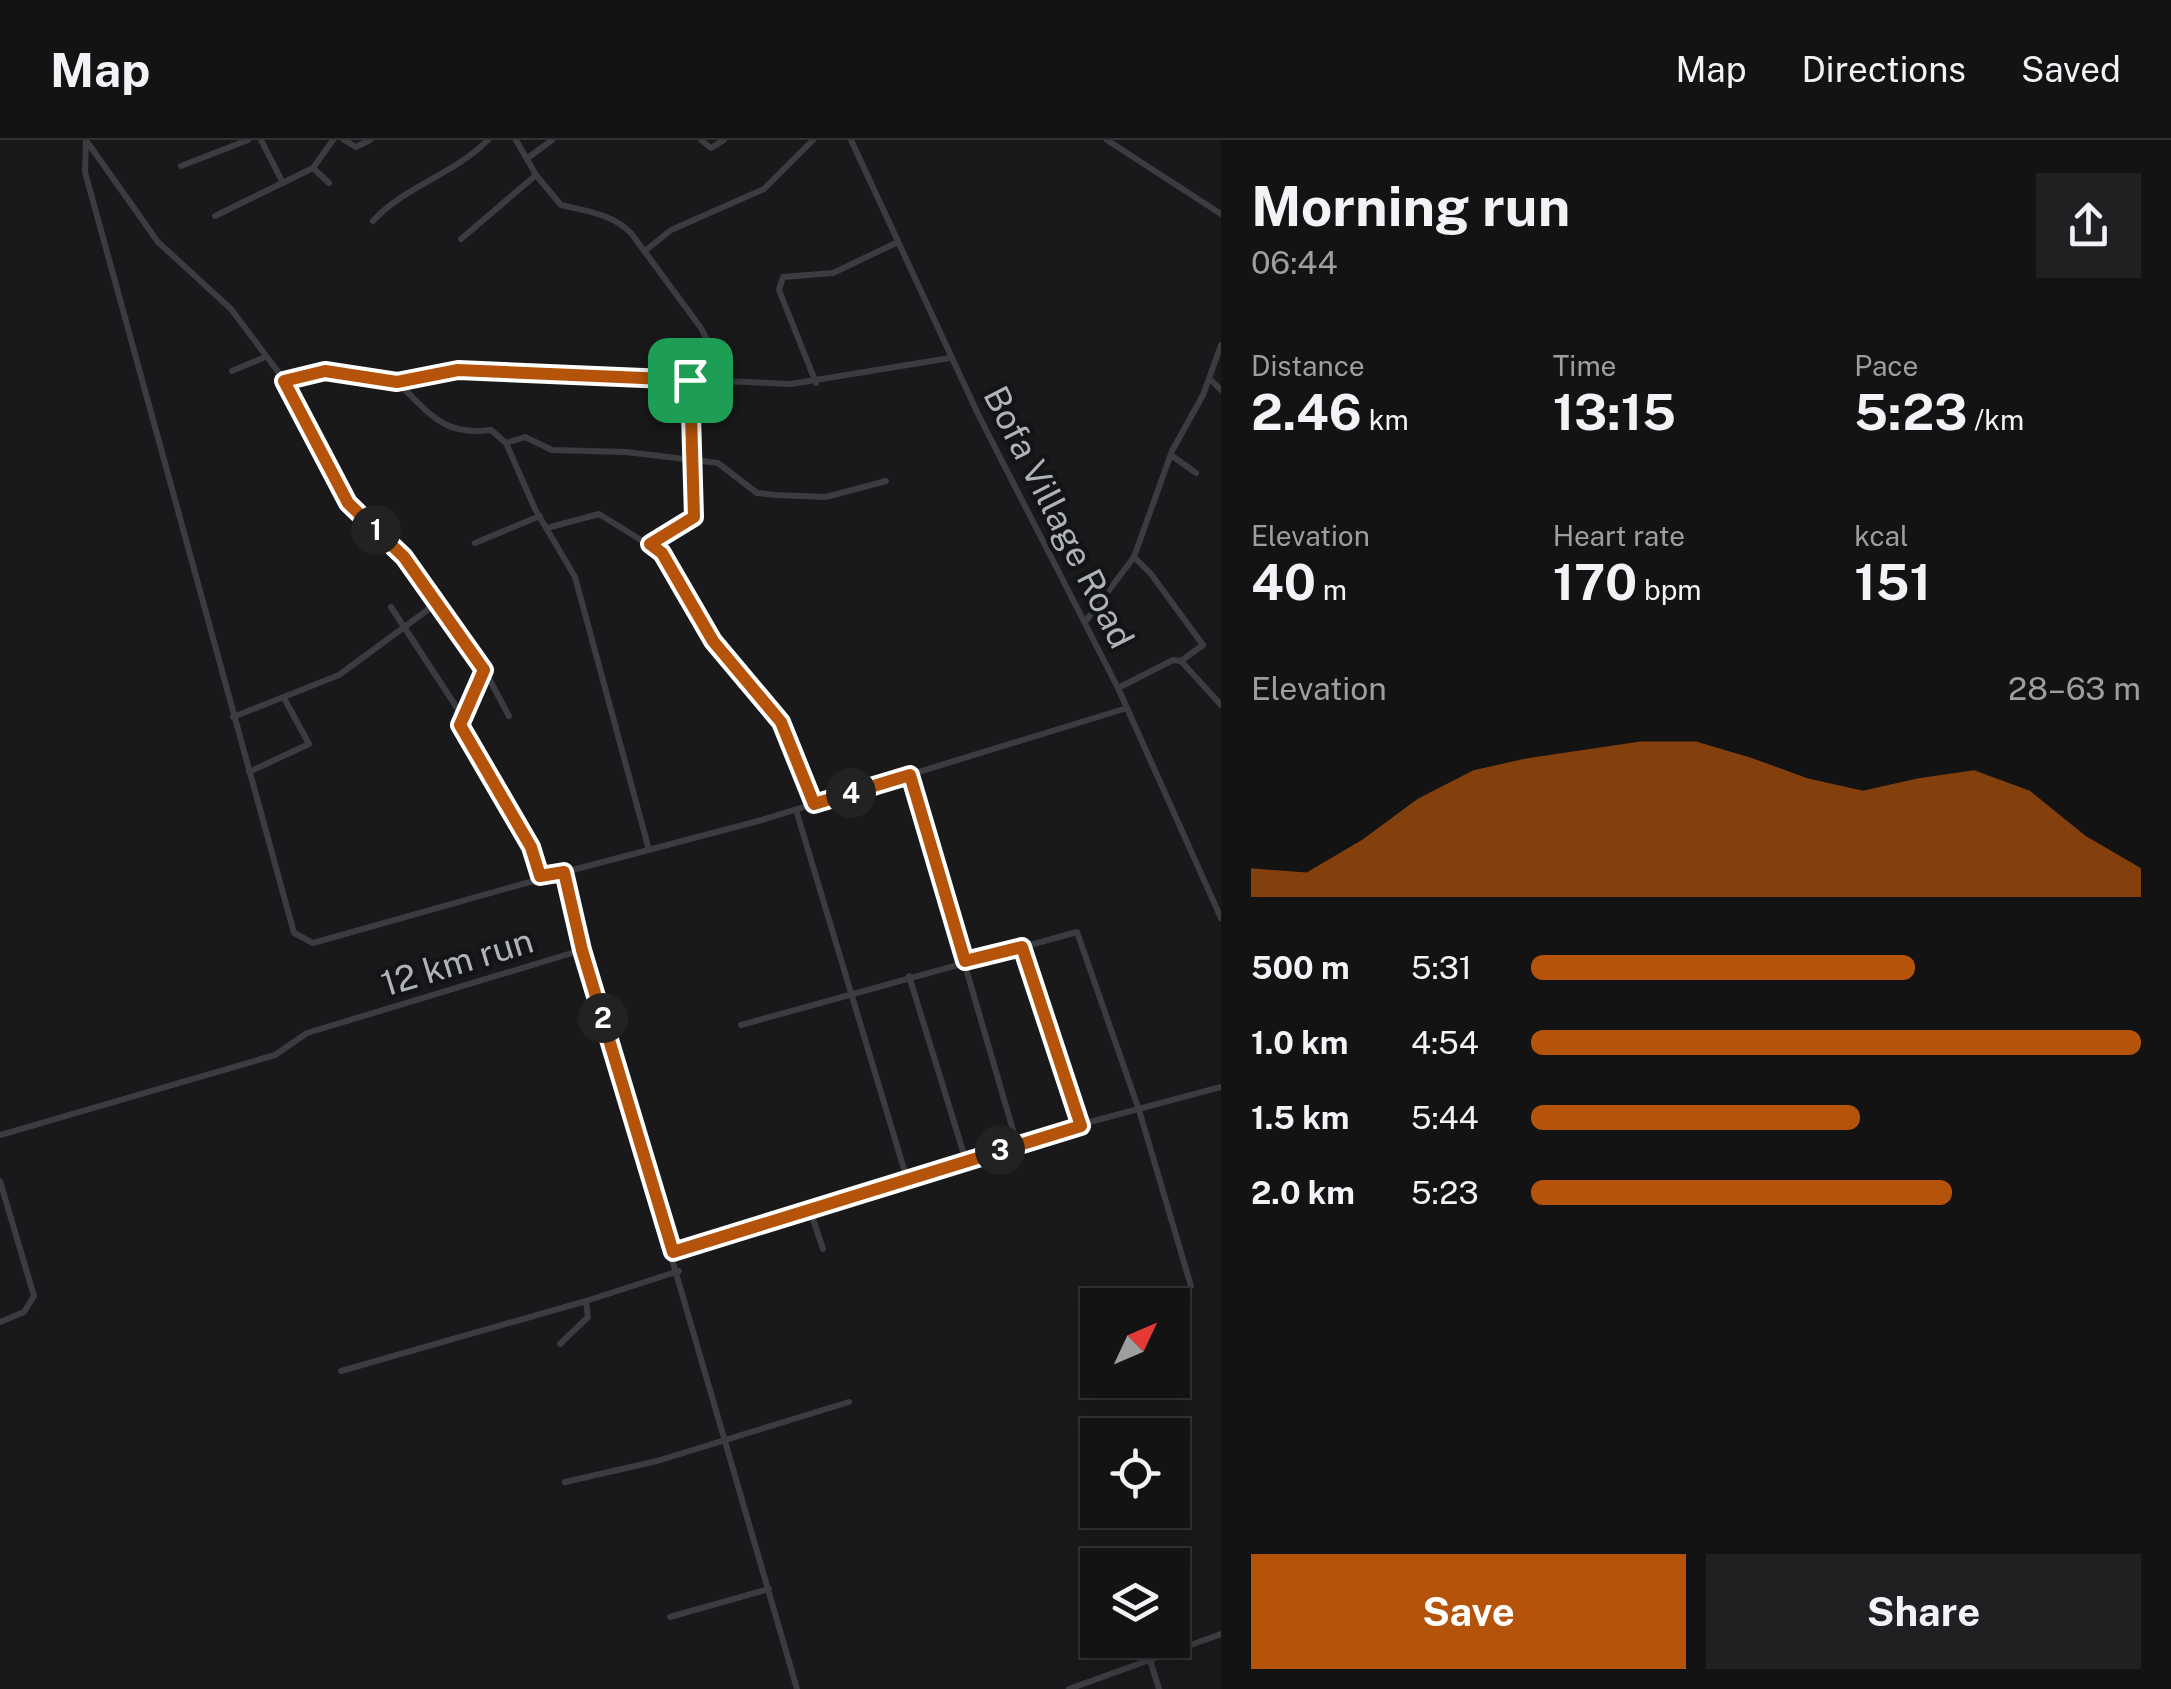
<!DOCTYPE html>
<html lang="en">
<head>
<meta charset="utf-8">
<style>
	:root { --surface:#131314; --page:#202022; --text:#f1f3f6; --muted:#9d9ea0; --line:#323234; --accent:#b45309 }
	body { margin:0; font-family:"Public Sans",sans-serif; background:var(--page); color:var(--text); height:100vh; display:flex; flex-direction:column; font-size:38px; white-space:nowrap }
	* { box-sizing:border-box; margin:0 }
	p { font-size:32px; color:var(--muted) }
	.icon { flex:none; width:55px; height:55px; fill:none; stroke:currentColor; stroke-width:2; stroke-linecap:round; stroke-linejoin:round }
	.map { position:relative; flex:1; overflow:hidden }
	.details { display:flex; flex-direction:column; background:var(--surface); width:950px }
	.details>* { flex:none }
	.needle { width:65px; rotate:46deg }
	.fabs { position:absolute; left:1080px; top:1148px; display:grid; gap:20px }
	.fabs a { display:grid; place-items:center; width:110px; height:110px; border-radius:0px; background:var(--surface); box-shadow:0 5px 15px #0003,0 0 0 2px var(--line); font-size:50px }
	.pin { position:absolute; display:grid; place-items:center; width:85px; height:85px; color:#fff; margin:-42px; border-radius:20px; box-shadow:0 5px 15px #0006 }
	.km { position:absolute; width:50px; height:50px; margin:-25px; border-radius:50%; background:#222; color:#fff; font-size:28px; line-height:50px; text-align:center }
	.round { display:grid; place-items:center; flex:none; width:105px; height:105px; border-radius:0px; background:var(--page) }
	.overview { display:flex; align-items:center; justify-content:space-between; height:170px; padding:0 30px }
	h1 { font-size:55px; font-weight:700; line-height:75px }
	.figures { display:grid; grid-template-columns:repeat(3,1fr); gap:15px; height:170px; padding:10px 30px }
	.figures div { display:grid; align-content:center }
	.figures b { font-size:50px; font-weight:700 }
	.figures small { font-size:28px; font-weight:400 }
	.figures p { font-size:28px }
	.chart { height:280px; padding:20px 30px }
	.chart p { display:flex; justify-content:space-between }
	.chart svg { width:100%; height:180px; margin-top:10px; fill:var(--accent); opacity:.7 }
	.cta { display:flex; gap:20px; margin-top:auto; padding:20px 30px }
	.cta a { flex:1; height:115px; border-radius:0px; background:var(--accent); color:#fff; font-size:40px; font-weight:700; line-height:115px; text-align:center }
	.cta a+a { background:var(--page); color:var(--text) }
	ul { padding:0 30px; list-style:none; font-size:32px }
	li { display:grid; grid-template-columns:160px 120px 1fr; align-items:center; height:75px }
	li i { height:25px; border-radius:12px; background:var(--accent) }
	header { display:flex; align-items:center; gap:60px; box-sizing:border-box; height:140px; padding:0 50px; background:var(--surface); border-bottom:2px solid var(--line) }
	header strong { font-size:48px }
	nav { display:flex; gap:55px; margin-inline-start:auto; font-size:35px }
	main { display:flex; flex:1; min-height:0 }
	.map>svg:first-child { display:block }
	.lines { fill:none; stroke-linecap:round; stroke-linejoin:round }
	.minor { stroke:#3a3c40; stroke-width:6 }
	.route-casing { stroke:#fff; stroke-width:20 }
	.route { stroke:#b45309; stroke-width:12 }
	.labels { text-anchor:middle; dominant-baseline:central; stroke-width:9; stroke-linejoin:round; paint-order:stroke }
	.street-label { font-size:35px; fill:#acb3ba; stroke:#141416 }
</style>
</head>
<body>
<header>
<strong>Map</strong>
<nav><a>Map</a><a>Directions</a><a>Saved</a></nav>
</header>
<main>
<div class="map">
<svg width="1221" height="1549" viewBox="0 0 1221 1549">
	<rect width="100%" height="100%" fill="#19191b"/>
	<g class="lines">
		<!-- minor -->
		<g class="minor">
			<path d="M 86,0 L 85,32 L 294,793 L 313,803 L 565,732"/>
			<path d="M 261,0 L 283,43"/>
			<path d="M 344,0 L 356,7 L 370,0"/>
			<path d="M 701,0 L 711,8 L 724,0"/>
			<path d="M 851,0 L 978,274 L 1118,548 L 1221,778"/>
			<path d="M 1107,0 L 1221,74"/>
			<path d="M 88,3 L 158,102 L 231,169 L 285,241 L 325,231 L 397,242 L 458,230 L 791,244 L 950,218"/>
			<path d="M 529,17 L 552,0"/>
			<path d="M 181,26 L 248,0"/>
			<path d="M 313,28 L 329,43"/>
			<path d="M 536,35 L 561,65 C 586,71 612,74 631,93 L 701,188 L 709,204 L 715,241"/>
			<path d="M 215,76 L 313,28 L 333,0"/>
			<path d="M 373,81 C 405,46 453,35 488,0"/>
			<path d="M 461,99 L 536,35 L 516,0"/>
			<path d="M 645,111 L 671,90 L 764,49 L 813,0"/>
			<path d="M 232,231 L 265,217"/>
			<path d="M 1210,239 L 1221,250"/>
			<path d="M 285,241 L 348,363 L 404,417 L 484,530 L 460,585 L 531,707 L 540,736"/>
			<path d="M 398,243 C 431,274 442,296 491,290 L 506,303 L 535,369 L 575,437 L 649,710"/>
			<path d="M 816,243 L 779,150 L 783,137 L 833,133 L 898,102"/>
			<path d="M 506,303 L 525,297 L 552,310 L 626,312 L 718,323 L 757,353 L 775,355 L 826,357 L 886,341"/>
			<path d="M 1171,315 L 1196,333"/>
			<path d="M 547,388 L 599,374 L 662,413 L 713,501 L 781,582 L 814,664"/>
			<path d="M 475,403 L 540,376"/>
			<path d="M 651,404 L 694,377 L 689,339 L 690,240"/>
			<path d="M 391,467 L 461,574"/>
			<path d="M 1085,482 L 1134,417 L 1172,311 L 1203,255 L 1221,205"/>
			<path d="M 1181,521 L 1221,565"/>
			<path d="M 485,531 L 509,576"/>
			<path d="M 1118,548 L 1173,520 L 1181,521 L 1203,505 L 1151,434 L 1134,417"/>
			<path d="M 233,577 L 339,535 L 437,463"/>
			<path d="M 249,632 L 309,604 L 284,558"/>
			<path d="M 910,636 L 1017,1004"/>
			<path d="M 796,670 L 907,1039"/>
			<path d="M 1022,807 L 1081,986"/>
			<path d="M 582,810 L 797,1549"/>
			<path d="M 909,836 L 966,1021"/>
			<path d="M 741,885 L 1077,792 L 1139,970 L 1191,1146"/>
			<path d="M 0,995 L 275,915 L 307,893 L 582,810 L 565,732 L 762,680 L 1127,568"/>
			<path d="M 0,1041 L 34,1156 L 24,1172 L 0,1182"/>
			<path d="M 809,1067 L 823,1109"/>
			<path d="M 673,1112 L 1056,991 L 1221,947"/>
			<path d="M 560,1204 L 588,1177 L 586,1161 L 679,1131"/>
			<path d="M 341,1231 L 586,1161"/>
			<path d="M 565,1342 L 657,1321 L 849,1262"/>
			<path d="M 670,1477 L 769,1449"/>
			<path d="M 1150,1520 L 1159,1549"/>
			<path d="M 1069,1549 L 1221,1494"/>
		</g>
	</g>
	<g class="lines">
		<defs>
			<path id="route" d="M 458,230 L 690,240 L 694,377 L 650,404 L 662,413 L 713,501 L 781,582 L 814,664 L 910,635 L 965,821 L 1022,807 L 1081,986 L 673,1112 L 582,810 L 564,732 L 540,736 L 531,707 L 460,585 L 484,530 L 404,417 L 348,363 L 284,241 L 325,231 L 397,242 Z"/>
		</defs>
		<!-- route casing -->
		<use href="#route" class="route-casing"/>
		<!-- route -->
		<use href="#route" class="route"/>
	</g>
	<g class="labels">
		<!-- street labels -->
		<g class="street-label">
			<text transform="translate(1059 377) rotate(63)">Bofa Village Road</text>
			<text transform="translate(457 822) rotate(-17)">12 km run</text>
		</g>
	</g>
</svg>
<div class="fabs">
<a><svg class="needle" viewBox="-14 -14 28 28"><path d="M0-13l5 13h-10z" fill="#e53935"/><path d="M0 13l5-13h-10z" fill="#9d9ea0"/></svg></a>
<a><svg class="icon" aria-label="locate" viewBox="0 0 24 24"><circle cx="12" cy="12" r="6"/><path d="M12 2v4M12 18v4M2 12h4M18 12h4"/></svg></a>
<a><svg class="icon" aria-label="layers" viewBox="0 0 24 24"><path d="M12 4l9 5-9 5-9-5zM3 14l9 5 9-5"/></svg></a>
</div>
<div class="pin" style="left:690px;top:240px;background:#1e9e55"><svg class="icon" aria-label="arrive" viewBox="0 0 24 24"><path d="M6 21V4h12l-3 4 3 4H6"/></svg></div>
<b class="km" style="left:376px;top:390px">1</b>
<b class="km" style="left:603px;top:878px">2</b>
<b class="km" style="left:1000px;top:1010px">3</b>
<b class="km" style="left:851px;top:653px">4</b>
</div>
<section class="details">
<div class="overview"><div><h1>Morning run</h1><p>06:44</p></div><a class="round"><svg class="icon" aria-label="share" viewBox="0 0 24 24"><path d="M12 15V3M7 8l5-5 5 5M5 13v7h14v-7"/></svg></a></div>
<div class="figures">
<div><p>Distance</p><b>2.46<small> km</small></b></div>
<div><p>Time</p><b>13:15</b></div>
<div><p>Pace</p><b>5:23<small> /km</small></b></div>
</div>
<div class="figures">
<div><p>Elevation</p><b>40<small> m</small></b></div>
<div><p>Heart rate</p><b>170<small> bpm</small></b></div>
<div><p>kcal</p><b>151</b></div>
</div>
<div class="chart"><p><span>Elevation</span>28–63 m</p>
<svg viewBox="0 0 160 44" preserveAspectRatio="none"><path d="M0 44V37L10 38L20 30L30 20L40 13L50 10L60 8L70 6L80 6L90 10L100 15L110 18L120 15L130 13L140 18L150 29L160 37V44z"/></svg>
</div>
<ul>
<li><b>500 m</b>5:31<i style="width:63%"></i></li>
<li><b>1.0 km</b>4:54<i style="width:100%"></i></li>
<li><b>1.5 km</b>5:44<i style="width:54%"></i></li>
<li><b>2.0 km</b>5:23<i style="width:69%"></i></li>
</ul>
<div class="cta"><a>Save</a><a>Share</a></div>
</section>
</main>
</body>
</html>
